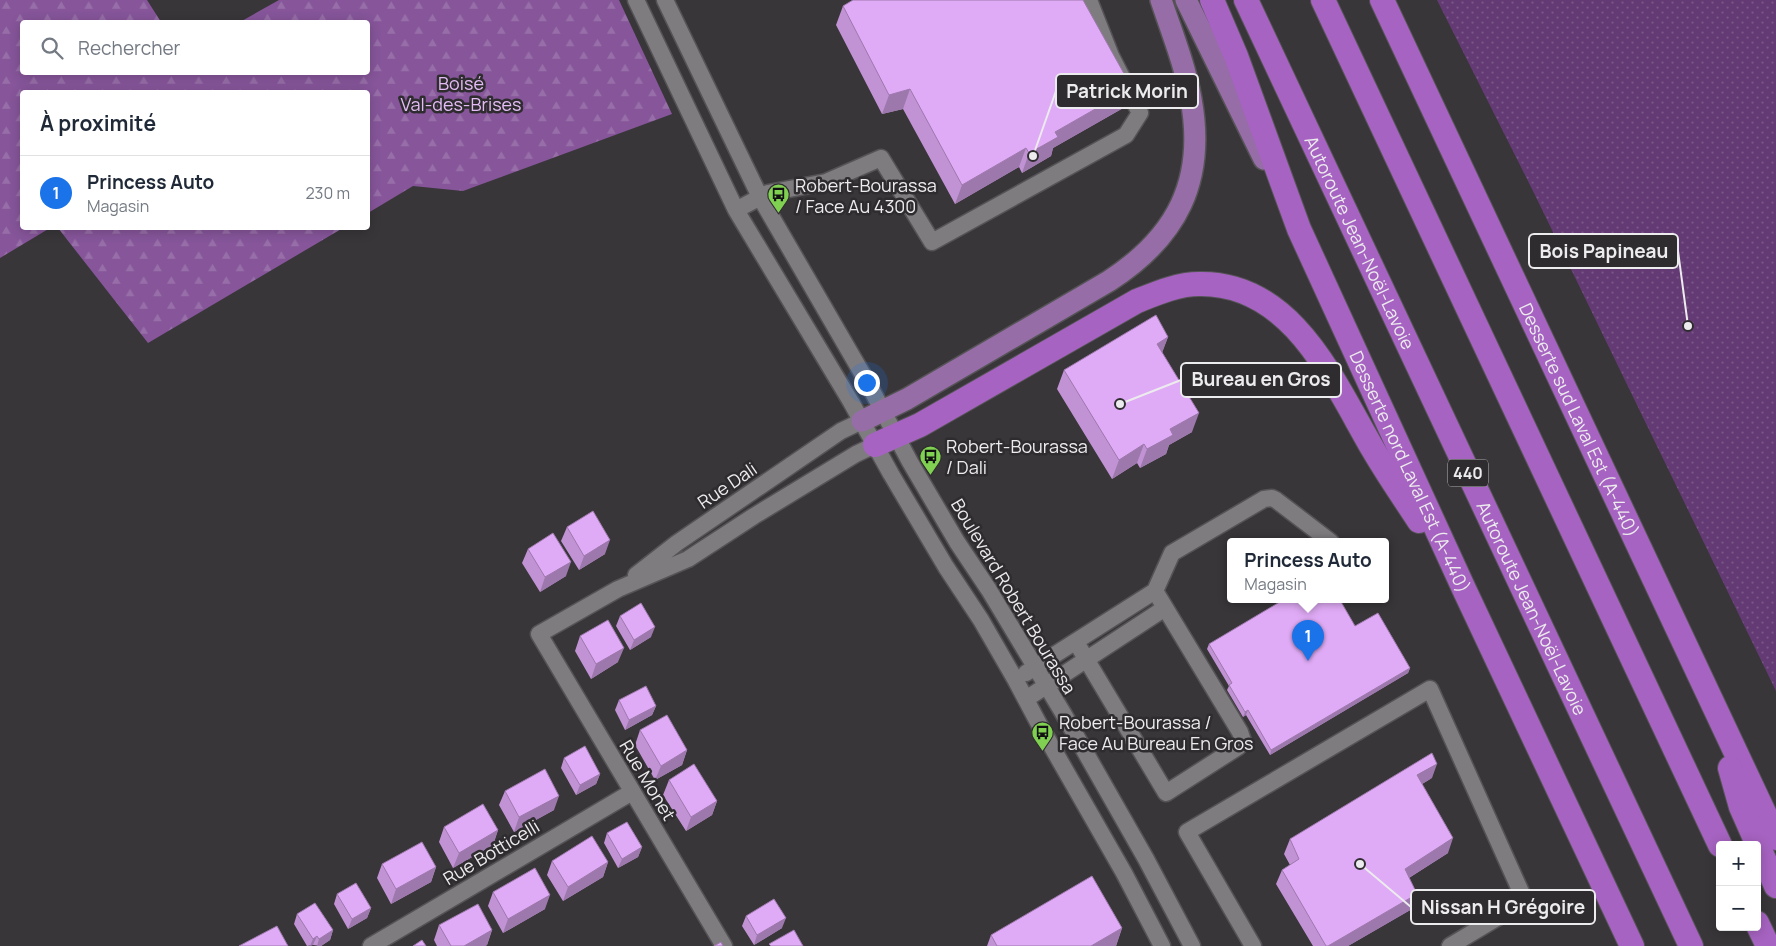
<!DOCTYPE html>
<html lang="fr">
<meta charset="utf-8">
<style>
:root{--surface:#fff;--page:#f6f6f7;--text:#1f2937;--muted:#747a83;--line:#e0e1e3;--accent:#1a73e8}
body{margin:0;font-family:Manrope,sans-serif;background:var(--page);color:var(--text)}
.controls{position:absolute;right:15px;bottom:15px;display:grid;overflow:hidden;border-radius:5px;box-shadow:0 2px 12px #0003}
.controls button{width:45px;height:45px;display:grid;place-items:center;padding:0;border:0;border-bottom:1px solid var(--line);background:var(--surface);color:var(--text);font:25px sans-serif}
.you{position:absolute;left:866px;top:382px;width:18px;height:18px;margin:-12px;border:4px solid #fff;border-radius:50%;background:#1a73e8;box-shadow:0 0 0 8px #1a73e833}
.badge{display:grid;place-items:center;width:32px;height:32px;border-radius:50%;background:var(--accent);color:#fff;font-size:16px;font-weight:700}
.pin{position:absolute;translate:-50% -41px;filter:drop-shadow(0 1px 2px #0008)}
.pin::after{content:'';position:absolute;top:26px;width:18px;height:15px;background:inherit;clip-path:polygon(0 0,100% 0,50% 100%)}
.popup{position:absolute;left:1227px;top:538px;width:162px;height:65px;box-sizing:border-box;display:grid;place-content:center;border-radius:5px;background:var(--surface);filter:drop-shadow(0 1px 4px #0005);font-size:16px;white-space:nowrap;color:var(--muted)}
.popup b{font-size:19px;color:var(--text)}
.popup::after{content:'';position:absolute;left:50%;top:100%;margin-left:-10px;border:10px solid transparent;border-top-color:var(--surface)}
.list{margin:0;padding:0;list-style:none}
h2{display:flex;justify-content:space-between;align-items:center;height:65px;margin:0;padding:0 20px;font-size:21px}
h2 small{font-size:16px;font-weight:400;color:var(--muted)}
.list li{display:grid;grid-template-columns:32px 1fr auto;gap:15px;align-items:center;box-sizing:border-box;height:75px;padding:0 20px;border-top:1px solid var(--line)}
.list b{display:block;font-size:19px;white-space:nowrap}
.list p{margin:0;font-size:16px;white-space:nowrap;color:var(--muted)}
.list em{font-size:16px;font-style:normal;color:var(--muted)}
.icon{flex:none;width:28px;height:28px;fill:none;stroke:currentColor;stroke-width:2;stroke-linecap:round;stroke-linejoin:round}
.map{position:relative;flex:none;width:1776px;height:946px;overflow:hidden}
.search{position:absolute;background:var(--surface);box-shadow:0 2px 12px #0003;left:20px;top:20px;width:350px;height:55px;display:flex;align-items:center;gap:12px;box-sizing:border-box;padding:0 18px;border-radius:5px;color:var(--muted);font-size:19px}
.panel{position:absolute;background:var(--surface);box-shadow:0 2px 12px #0003;left:20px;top:90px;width:350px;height:140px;border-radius:5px}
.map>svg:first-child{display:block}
.forest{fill:url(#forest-firs)}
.park{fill:url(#park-dots)}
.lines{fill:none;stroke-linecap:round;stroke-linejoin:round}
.minor-casing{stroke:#555356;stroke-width:19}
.major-casing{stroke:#555356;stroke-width:24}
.highway-casing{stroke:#555356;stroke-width:26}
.minor{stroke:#7f7c80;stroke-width:16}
.major{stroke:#966da7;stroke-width:21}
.highway{stroke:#a663c1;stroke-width:24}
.wall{fill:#c193d4}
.shaded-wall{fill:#9d78ac}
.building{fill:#e0abf6;stroke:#9d78ac}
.labels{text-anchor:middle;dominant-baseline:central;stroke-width:5;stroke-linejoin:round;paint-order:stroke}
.shield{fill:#2f2c30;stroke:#b3b2b4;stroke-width:1}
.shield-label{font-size:16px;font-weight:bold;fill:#ecebed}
.park-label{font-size:18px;fill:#e4bcf5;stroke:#2f2c30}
.poi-label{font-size:18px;fill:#ecebed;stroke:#2f2c30;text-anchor:start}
.street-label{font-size:18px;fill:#ecebed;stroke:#2f2c30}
.leader{fill:none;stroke:#ecebed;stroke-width:2}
.callout-dot{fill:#ecebed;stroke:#2f2c30;stroke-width:2}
.callout{fill:#2f2c30;stroke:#ecebed;stroke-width:2}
.callout-label{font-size:19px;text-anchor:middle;font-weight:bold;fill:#ecebed}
</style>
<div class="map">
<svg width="1776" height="946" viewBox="0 0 1776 946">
<defs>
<pattern id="forest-firs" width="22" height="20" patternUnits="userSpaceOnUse" patternTransform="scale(1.25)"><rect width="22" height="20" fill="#86559a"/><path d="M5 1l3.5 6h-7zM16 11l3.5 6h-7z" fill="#976ea8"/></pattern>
<pattern id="park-dots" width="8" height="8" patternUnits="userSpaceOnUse" patternTransform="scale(1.25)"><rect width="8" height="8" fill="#643a74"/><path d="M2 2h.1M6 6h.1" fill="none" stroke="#7a5788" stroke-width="1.8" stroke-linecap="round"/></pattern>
</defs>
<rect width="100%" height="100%" fill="#39363a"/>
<path class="forest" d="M0 0H147L161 22H22V72H368V22H240L279 0H619L672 114 463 191 413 186 368 213V92H22V228H50L0 258Z
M58 228H343L148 343Z"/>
<path class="park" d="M1437 0H1776V691L1534 193Z"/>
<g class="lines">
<defs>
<path id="minor" d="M636 0 736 210 851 402 891 474 946 567 981 620 1015 679 1040 726 1124 873 1162 946
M665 0 760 197 870 387 910 462 957 542 989 590 1063 713 1146 859 1192 946
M736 210 768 193 826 182 881 158 932 242 1126 135 1140 113 1111 56 1089 0
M636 575 677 543 841 431 862 421
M1076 642 1166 793 1238 747 1243 741 1240 732 1155 591
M1026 673 1155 591 1172 553 1264 499 1272 498 1276 500 1331 542
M1026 699 1165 608
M371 946 632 792
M724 946 539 634 618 589 688 559 754 516 856 454 875 445
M1253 946 1187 832 1430 689 1525 901 1450 946"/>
<path id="major" d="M1186 0 1264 159
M862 421 907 399 1109 281C1177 237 1206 181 1191 99 1185 65 1172 33 1161 0"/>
<g id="highway">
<path id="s1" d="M1212 0 1236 56 1299 229 1464 589 1632 946"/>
<path id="s2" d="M1246 0 1691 946"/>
<path d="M1323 0 1720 845"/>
<path id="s3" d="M1382 0 1776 838"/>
<path d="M875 445 920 425 1137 301C1157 293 1178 284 1199 284 1293 282 1334 383 1374 451 1388 475 1404 498 1419 521"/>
<path d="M1730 768 1741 807 1776 886"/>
<path d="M1757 923 1768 946"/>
</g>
</defs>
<use href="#minor" class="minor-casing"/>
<use href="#major" class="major-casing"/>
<use href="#highway" class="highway-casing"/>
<use href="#minor" class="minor"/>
<use href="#major" class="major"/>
<use href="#highway" class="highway"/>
</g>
<path class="wall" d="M843 6 1132 88 1125 107 1053 148 1051 156 1022 173 1019 167 955 204 903 109 882 114 836 25Z
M1168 337 1162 352 1192 432 1169 445 1166 454 1140 468 1137 463 1112 479 1057 389 1064 370Z
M567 527 605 554 579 570 561 541Z
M528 549 566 576 540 592 522 563Z
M620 616 651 637 630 650 616 626Z
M1355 626 1410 668 1408 673 1270 755 1246 715 1243 717 1227 690 1229 686 1207 649 1209 644Z
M580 636 618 662 591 679 575 651Z
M619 700 656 706 652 715 625 730 615 710Z
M640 730 687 750 682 765 655 780 635 745Z
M564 758 600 774 596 784 576 795 561 768Z
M1432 778 1422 784 1448 853 1409 878 1417 894 1412 909 1348 946H1313L1276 884 1282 870 1290 865 1284 854 1290 839Z
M669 780 717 801 712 815 686 831 663 795Z
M505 791 554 810 514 832 499 805Z
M444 827 498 830 493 845 453 868 439 842Z
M607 833 642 847 638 857 618 868 604 843Z
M552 861 608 862 603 877 563 901 547 875Z
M382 864 436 867 431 882 391 904 377 878Z
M493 892 545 909 503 933 488 906Z
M337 894 371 908 367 918 348 929 334 904Z
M297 914 333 930 330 940 321 946 313 945 307 946 294 924Z
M746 916 782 928 754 945 742 926Z
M439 925 492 930 487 945 485 946H437L434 940Z
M1122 928 1116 946H987L991 935Z"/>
<path class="shaded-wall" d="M1132 88 1125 107 1053 148 1051 156 1022 173 1029 153 1055 132Z
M910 89 903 109 882 114 889 95Z
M1026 148 1019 167 955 204 962 185Z
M1168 337 1161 356 1157 344Z
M1199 413 1192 432 1169 445 1166 454 1140 468 1147 449 1170 429Z
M1144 444 1137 463 1112 479 1119 460Z
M610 540 605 554 579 570 584 556Z
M571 562 566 576 540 592 545 577Z
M655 627 651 637 630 650 634 640Z
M624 648 618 662 591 679 596 664Z
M1410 668 1408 673 1270 755 1271 750Z
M656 706 652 715 625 730 629 720Z
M1248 710 1246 715 1243 717 1245 712Z
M687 750 682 765 655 780 661 766Z
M1437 764 1432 778 1412 790 1417 775Z
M600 774 596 784 576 795 580 785Z
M559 796 554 810 514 832 519 817Z
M717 801 712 815 686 831 691 817Z
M498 830 493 845 453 868 459 853Z
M1453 838 1448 853 1399 884 1405 869Z
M642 847 638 857 618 868 622 859Z
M608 862 603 877 563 901 568 887Z
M436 867 431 882 391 904 396 889Z
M1417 894 1412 909 1348 946H1328Z
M550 895 545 909 503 933 508 919Z
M371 908 367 918 348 929 352 919Z
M786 918 782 928 754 945 757 935Z
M1122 928 1116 946H1091Z
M333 930 330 940 321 946H317L319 939Z
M492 930 487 945 485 946H464Z
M317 936 313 945 310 946 313 939Z"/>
<path class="building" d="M853 0H1083L1132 88 1055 132 1058 137 1042 146 1029 153 1026 148 962 185 910 89 889 95 843 6Z
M1156 315 1168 337 1157 344 1199 413 1170 429 1173 435 1147 449 1144 444 1119 460 1064 370Z
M593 511 610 540 584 556 567 527Z
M553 533 571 562 545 577 528 549Z
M1283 600H1340L1355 626 1378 613 1410 668 1271 750 1248 710 1245 712 1229 685 1232 683 1209 644Z
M641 603 655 627 634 640 620 616Z
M608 620 624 648 596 664 580 636Z
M646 686 656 706 629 720 619 700Z
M667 715 687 750 661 766 640 730Z
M585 746 600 774 580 785 564 758Z
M1432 753 1437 764 1417 775 1453 838 1405 869 1417 894 1328 946H1326L1282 870 1299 859 1290 839Z
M694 764 717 801 691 817 669 780Z
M545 769 559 796 519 817 505 791Z
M483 804 498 830 459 853 444 827Z
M627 822 642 847 622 859 607 833Z
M592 836 608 862 568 887 552 861Z
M422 842 436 867 396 889 382 864Z
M535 868 550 895 508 919 493 892Z
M1092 876 1122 928 1091 946H997L991 935Z
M356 883 371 908 352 919 337 894Z
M774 899 786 918 757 935 746 916Z
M315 903 333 930 319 939 317 936 313 939 297 914Z
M478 904 492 930 464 946H451L439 925Z
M277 926 288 946H239Z
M794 930 803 946H771L769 944Z
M422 940 426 946H413Z
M721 942 723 946H714Z"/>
<defs>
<symbol id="bus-pin" viewBox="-11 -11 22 30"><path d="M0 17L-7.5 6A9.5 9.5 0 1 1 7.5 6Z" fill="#80d051" stroke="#2f2c30"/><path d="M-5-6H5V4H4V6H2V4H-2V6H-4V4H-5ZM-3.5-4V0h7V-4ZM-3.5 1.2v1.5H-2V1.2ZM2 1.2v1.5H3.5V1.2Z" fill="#111"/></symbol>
</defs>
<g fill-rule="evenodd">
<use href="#bus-pin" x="766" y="182" width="25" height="34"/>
<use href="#bus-pin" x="918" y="444" width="25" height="34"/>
<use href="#bus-pin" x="1030" y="720" width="25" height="34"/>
</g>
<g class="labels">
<rect class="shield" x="1448" y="459.5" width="40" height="27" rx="4"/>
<g class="shield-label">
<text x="1468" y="473">440</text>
</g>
<g class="park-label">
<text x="461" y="83">Boisé<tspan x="461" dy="21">Val-des-Brises</tspan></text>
</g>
<g class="poi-label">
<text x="795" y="185">Robert-Bourassa<tspan x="795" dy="21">/ Face Au 4300</tspan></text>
<text x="946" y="446">Robert-Bourassa<tspan x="946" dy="21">/ Dali</tspan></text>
<text x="1059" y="722">Robert-Bourassa /<tspan x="1059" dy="21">Face Au Bureau En Gros</tspan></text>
</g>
<g class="street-label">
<text stroke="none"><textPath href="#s2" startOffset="268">Autoroute Jean-Noël-Lavoie</textPath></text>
<text stroke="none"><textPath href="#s3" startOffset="464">Desserte sud Laval Est (A-440)</textPath></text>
<text stroke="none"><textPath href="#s1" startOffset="512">Desserte nord Laval Est (A-440)</textPath></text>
<text transform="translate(727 485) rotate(-34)">Rue Dali</text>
<text transform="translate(1014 596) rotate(59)">Boulevard Robert Bourassa</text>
<text stroke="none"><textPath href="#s2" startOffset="672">Autoroute Jean-Noël-Lavoie</textPath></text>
<text transform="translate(648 780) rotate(59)">Rue Monet</text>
<text transform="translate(491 852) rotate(-31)">Rue Botticelli</text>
</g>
</g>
<path class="leader" d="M1033 156L1056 91M1688 326L1678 251M1120 404L1181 380M1360 864L1411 907"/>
<g class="callout-dot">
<circle cx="1033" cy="156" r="5"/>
<circle cx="1688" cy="326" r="5"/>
<circle cx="1120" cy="404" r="5"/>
<circle cx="1360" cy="864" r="5"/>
</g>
<g class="callout">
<rect x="1056" y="74" width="142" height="34" rx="5"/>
<rect x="1529" y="234" width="149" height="34" rx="5"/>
<rect x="1181" y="363" width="160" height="34" rx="5"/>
<rect x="1411" y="890" width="184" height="34" rx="5"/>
</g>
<g class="callout-label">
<text x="1127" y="98">Patrick Morin</text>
<text x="1604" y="258">Bois Papineau</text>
<text x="1261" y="386">Bureau en Gros</text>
<text x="1503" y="914">Nissan H Grégoire</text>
</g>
</svg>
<div class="controls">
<button>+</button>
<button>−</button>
</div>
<div class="you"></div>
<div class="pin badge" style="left:1308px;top:661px">1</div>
<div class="popup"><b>Princess Auto</b>Magasin</div>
<div class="search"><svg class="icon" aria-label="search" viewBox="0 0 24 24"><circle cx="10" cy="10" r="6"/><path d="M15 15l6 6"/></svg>Rechercher</div>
<section class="panel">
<h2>À proximité<small></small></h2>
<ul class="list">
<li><span class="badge">1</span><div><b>Princess Auto</b><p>Magasin</p></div><em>230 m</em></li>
</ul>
</section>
</div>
